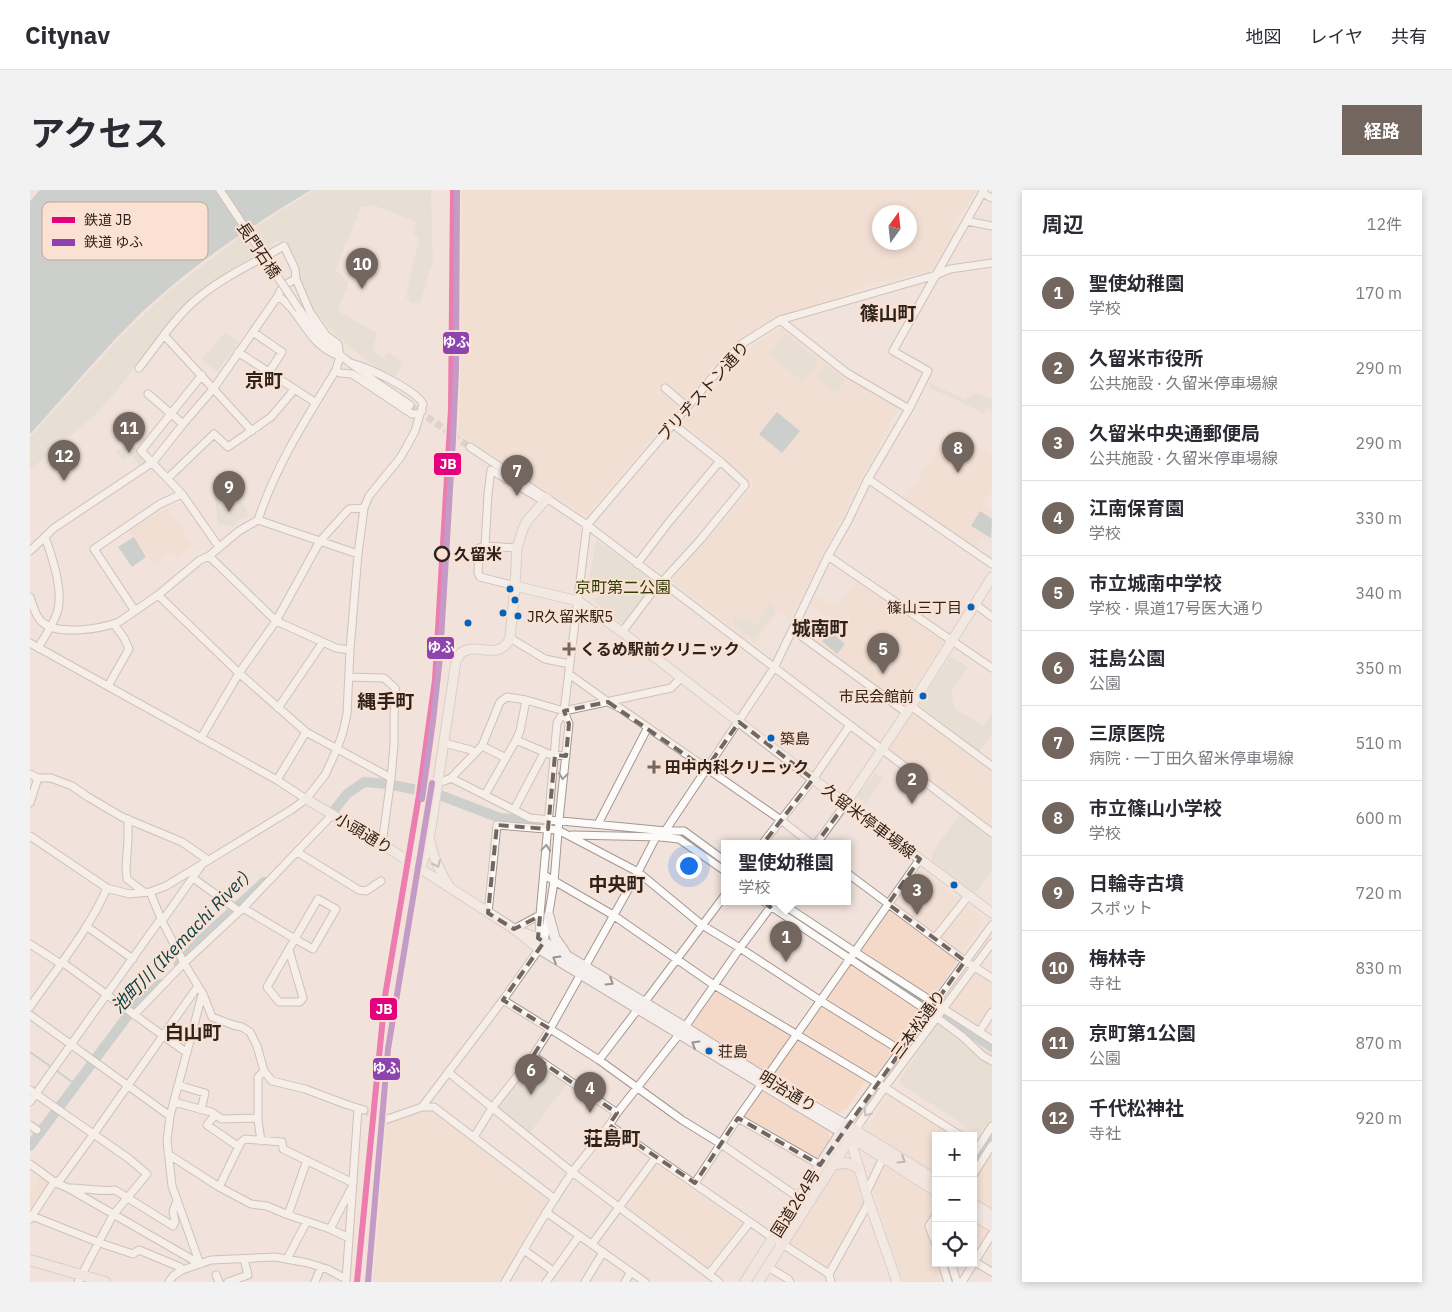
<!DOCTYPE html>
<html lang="ja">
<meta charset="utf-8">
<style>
:root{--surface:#fff;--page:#f2f2f3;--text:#2b2b33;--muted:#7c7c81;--line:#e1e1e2;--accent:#72665f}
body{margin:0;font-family:"IBM Plex Sans","Noto Sans JP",sans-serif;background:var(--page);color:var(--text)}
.controls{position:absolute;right:15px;bottom:15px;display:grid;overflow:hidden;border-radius:0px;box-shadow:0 2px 8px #0003}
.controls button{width:45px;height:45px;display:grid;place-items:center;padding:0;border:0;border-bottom:1px solid var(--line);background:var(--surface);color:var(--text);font:25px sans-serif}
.compass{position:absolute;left:842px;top:15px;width:45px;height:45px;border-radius:50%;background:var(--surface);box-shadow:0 2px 8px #0003;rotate:15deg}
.you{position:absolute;left:658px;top:675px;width:18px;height:18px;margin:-12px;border:4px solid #fff;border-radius:50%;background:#1a73e8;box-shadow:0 0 0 8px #1a73e833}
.badge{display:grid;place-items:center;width:32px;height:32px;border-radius:50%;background:var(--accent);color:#fff;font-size:16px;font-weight:700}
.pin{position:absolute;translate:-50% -41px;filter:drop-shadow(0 1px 2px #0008)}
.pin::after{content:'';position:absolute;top:26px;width:18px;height:15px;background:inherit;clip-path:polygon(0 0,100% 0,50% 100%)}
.popup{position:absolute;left:691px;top:650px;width:130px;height:65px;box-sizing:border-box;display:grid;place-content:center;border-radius:0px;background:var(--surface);filter:drop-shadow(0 1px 4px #0005);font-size:16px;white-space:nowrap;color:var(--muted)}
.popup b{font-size:19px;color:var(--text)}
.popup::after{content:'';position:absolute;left:50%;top:100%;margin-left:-10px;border:10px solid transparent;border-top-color:var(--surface)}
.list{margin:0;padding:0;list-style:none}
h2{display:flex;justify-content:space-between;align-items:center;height:65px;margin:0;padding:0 20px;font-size:21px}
h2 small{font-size:16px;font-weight:400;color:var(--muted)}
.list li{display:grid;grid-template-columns:32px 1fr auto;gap:15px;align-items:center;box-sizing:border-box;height:75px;padding:0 20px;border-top:1px solid var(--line)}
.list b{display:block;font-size:19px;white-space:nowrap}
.list p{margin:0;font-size:16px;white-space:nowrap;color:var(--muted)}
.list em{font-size:16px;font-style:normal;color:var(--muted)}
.icon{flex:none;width:28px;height:28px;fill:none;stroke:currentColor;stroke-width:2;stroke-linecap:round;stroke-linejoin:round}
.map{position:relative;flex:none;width:962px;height:1092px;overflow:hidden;border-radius:0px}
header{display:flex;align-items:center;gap:30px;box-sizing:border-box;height:70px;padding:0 25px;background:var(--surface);border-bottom:1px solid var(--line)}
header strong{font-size:24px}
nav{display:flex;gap:28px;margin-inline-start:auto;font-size:18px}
.intro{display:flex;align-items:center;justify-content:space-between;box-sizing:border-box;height:120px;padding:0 30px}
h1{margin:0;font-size:35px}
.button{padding:12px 22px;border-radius:0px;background:var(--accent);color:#fff;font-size:18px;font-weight:700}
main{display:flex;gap:30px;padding:0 30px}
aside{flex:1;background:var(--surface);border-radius:0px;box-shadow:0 2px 8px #0003}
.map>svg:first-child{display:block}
.built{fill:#f4d9c9;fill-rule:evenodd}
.green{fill:#dddacc}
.water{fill:#a0b6bb}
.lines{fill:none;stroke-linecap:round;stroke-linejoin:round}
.stream{stroke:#a0b6bb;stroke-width:2}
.river{stroke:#a0b6bb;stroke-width:10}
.minor-tunnel{stroke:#cabdb5;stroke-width:7;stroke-dasharray:7 3.5;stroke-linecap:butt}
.minor-casing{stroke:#a39891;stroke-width:9}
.major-casing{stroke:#c1b3ad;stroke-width:11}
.highway-casing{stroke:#c1b3ad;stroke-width:12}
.minor{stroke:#fdfbfa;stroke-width:7}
.major{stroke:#f4efec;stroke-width:9}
.highway{stroke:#efe7e4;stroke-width:10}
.minor-bridge-casing{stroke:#a39891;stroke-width:9;stroke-linecap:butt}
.minor-bridge{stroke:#fdfbfa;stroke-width:7}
.rail-1-casing{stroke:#fae1d2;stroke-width:10}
.rail-2-casing{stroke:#fae1d2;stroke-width:10}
.rail-1{stroke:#e5007d;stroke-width:6}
.rail-2{stroke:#8e44ad;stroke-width:6}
.oneway{stroke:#a09a96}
.oneway2{stroke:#9b938e}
.oneway3{stroke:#8e8580}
.marked{fill:none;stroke:#72665f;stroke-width:4;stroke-dasharray:10 6;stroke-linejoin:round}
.stop-dot{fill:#fae1d2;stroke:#2e231c;stroke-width:2.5}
.bus-dot{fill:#0065bd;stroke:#fae1d2;stroke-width:2}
.poi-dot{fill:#72665f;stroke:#fae1d2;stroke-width:2}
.labels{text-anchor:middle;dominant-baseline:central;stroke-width:4;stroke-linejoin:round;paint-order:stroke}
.bus-label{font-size:15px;fill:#2e231c;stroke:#fae1d2;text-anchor:start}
.street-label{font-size:16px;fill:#2e231c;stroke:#fae1d2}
.stop-label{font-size:16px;font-weight:bold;fill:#2e231c;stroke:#fae1d2;text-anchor:start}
.park-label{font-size:16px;fill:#323c06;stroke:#fae1d2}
.poi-label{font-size:16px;font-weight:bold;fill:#2e231c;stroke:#fae1d2;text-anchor:start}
.water-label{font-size:18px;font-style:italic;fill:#06434e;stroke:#fae1d2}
.quarter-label{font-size:19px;font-weight:bold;fill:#2e231c;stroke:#fae1d2}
.key{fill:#fae1d2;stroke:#bda89b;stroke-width:1}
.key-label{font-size:14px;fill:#2e231c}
.line-badge{stroke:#fae1d2;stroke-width:2}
.badge-label{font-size:14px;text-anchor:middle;font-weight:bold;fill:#fff}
</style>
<header>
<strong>Citynav</strong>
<nav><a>地図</a><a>レイヤ</a><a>共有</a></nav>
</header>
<div class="intro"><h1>アクセス</h1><a class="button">経路</a></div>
<main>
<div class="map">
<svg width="962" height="1092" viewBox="0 0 962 1092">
<rect width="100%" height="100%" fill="#f1e3db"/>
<path class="built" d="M425 0H947L921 40 926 44 907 80 840 94 745 135 682 178 556 326 428 243 429 136ZM849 22H879V52H849Z
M751 138 868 219 760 429 748 422 724 454 641 391 724 296 653 232 727 152Z
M920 239 962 266V300L953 314 962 320V350L961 352 953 348 945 359 874 311Z
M137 318 163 355 147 367 143 362 123 374 99 341Z
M827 390 914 448V451L873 516 786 451 801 427 781 414 785 406 807 417Z
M882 520 962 579V638L856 558Z
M887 676 930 710 905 747 861 715Z
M934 715 950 725 952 734 931 767 907 749Z
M858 717 929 769 902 808 828 761Z
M821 774 890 818 865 854 795 812Z
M946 780 962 790V818L948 840 918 819Z
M686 799 764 846 738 885 663 835Z
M792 815 865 860 843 888 771 845Z
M768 847 837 889 817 918 808 923 745 882Z
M732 900 799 942V951L785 971 712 927Z
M861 903 928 946H906V984L840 942 841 932Z
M391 920 404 923 518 1008 470 1092H333L344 935Z
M958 965 962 967V1020L943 1008V989Z
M624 973 715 1035 679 1081 594 1016Z
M805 976 821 977 834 1015 797 1081 756 1054Z
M853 976 906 1008V1021L897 1036 906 1063V1073H909L915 1092H874L842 998Z
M11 986 21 994 2 1022 0 1021V1002Z
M943 1030 962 1041 943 1070Z"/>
<path class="green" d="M284 0H401L403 71 390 113H381L376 107 389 48 384 45 386 32 343 15 331 17 305 80 319 92 308 121 347 143 342 160 354 168 358 162 373 172 366 186 350 180 332 167 304 144 281 117 268 81 255 51 242 53 243 58 175 98 151 119 88 199 65 225 0 280V247L83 155 135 104 211 46Z
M195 142 208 152 187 182 172 169Z
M755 144 789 171 773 191 739 165Z
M795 174 816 190 807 203 786 187Z
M901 193 935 210 944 203 962 209V219L956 218 954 223 898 197Z
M99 252 120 271 109 276 102 265 93 270 86 262Z
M190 299H198L216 318 218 327 210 329 202 337 188 334 185 307Z
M566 350 626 392 595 436 564 411 570 404 567 397 560 403 557 401Z
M740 413 746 421 724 448 704 436V426L726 435Z
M920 466 938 477 921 502 924 518 953 536 962 523V544L949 562 889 515Z
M845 583 853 588 836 613 827 607Z
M930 623 962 648V679L945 704 937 700 901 672 902 663Z
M908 832H911L962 858V951L961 953 868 892Z
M503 870 538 893 498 945 464 918Z"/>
<path class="water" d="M10 0H281C221 36 162 75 111 123 72 161 37 204 0 244V11Z
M747 222 770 241 752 263 729 244Z
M950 321 962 329 961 348 941 336Z
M104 347 116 367 102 377 88 357Z
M800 441 815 454 807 464 792 451Z"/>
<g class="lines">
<path class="stream" d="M0 862 20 876
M26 880 46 895"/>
<path class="river" d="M305 619 317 604 334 592 358 594 407 604 470 628 512 632
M606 641 655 647 695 677
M741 711 827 770 895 811 962 857
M149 774 171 750 234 692
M0 956 105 816 130 794
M943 976 962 945
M918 1073 923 1092"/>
<path class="minor-tunnel" d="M380 215 440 257
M334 920 352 931"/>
<defs>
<path id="minor" d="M952 3 962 8
M937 31 962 36
M248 106C272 122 277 154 307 165
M269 119C296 161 339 187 380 215
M750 130 817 183 879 219
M223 142 252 162 239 182
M134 145 222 241
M208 162 286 213
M306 180 310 183 322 184 382 224H388L392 221
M172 185 111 261 152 304 189 357
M635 198 657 217
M118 204 153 234
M440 257 557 335 962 643
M138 288 184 244 198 257 241 227 264 200
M838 289 962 374
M228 330 328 364
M557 335 710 155 750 130 906 85 920 79 962 73
M455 356 458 304 461 280 514 311
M0 361 24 338 123 272 153 234 184 198 248 106C252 95 256 94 266 89L265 79 254 56C225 73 194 86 168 108 145 127 128 154 109 178
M179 366 246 431 306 458 320 460
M798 366 962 478
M607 374 639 332 690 271
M631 393 671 349 715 295 714 293 690 271 643 234
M485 396 450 387 448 383 449 360V358L455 356 487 358
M128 405 209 483 276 542 361 588
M0 407C3 415 5 426 12 432 28 446 70 439 89 432L128 405 170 370 179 366 209 341 228 330C246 275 276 229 306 180L310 166 308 154 296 145 280 122 266 89
M945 414 962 427
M105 421 64 359 130 314 152 304
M763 440 877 523
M592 442 630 392
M480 448 515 469 540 474
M0 453 247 590 276 609
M8 458C14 447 23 435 27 423 34 403 22 366 15 347
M539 484 578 512 590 518 751 630 780 653
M319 487 354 488 365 498 366 504 364 526V555L361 588 352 654
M78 496 99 459 94 448 84 434
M881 516 962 576
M248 518 293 452
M171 548 209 483 246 431 290 351 319 319 334 318
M486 550 519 564 536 566
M414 553 441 560 445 563
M452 556 476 568
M0 584 8 588H21L42 596 58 607 92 627 152 652 178 670
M421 588 500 628 636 641H654L695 671
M247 590 276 542
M409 592 414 591 421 588 452 556 470 512 477 507 496 510 534 521 641 498 651 488
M455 605 486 550 490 541 496 510
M0 613 8 588
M484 620 514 563
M98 629V650L96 678 97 689 114 702
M568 634 618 537
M542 645 631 647 649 649 695 681
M0 646 77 698 99 704 120 702 136 696 261 620 276 609 295 585 307 559 313 542 317 524 320 460 328 364 334 318 339 306 370 268 377 256 385 241 393 214C385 199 337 177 320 173
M631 647 744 478 798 366 818 331 838 289 879 219 898 181 863 161 954 0
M733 653 783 589 820 535
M787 653 816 613
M267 662 329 700 336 701 351 691
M817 683 935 771 962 788
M514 685 583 725 684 795 846 892 931 946
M163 688 209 721
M120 702 132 731 154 773 173 804 182 827 203 835 212 837 220 842 227 856 234 881 242 891 275 899 315 914 334 920
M733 711 898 821 933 847 953 866 962 871
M748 711 825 762 962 850
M213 718 265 749 283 759 306 719 288 709 237 797 249 812H270L273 808 259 760
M458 723 467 635 528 640 608 682 672 735 710 758 791 811 878 865
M132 731 171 676
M56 736 103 769
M484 739 510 725
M905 748 939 705
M509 751 510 725 527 533 534 521 557 335
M0 754 31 774
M32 772 157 863
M473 810 533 847 569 870 652 930 691 954 772 1010
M614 813 695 705
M0 817C26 779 59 740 77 698
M0 825 140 926
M104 825 154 773 213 718 303 624
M949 842 962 822
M503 866 587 923
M569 870 608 819
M418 882 542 982 689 1092
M148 895 175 903 171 920
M0 900 98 968 117 984 83 1025 48 1092
M0 912 132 727
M144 912 181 922 192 929 228 928
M392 917 473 810 514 752 524 692 529 630 539 534 534 521
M185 925 177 935 209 957
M708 928 790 975
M352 931 392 917H404L525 1009
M0 935 7 940
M579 935 743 1048 799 1084 801 1092
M816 935 962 735
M825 940 855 897 962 753
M444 947 462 918 503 866 520 839 608 682 626 647
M231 951 228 930V887L234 881
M138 964 189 997 221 1014 237 1016 258 1025 300 1039 319 1048
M943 965 962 936
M0 974 26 993 38 998 170 1074
M943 985 962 955
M665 993 708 928 890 669
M189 997 211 952 215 949 252 952 253 959 323 993
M40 998C55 998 70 1002 85 1000L143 1036 145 1032 143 1021 147 1011
M836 1003 853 968
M516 1022 615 1092
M258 1025 277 970
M906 1025 899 1036 906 1055
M2 1026 70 1053 103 1064 109 1060 150 1077 152 1080
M0 1029 22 995 30 990 63 945 168 796
M300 1039 321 999
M562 1054 626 967
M494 1060 523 1081
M257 1069 277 1031
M945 1072 962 1082
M912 1073 918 1092
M921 1073 927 1092
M170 1074 142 996 137 951 140 926 172 805
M738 1077 758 1089 760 1092
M679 1084 720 1032
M799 1084 839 1012
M186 1085 189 1092
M316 1091 328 919
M139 1092 143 1086 152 1080 181 1070 245 1067 278 1073 297 1079 316 1089
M198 1092 218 1085 214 1069
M285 1092 291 1077
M475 1092C496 1056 517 1019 541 984 556 963 574 945 587 923L655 837 710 758 745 711
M516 1092 549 1046
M555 1092 573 1062
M595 1092 601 1082
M932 1092 962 1044"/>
<path id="major" d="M485 396 548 411 592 442 783 589 962 723
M276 609 352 654 484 739 509 759 811 942
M816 613 881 516 962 387
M400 651C403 668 410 682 419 696
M390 679 397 660 401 638 426 471C427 470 430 464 430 464 444 450 469 473 480 448L485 396 487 358 493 339 497 331 517 308
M519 726 525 748 535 762
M494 743 508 748 655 837 737 889 816 935 839 1012 867 1092"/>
<path id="highway" d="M816 944 906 1001
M803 975C814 972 820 972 829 979
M943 1014 962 1025
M943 1025 962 1036
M0 1070 75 1092
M715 1092 816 935 906 990
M728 1092 825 940"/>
</defs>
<use href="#minor" class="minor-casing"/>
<use href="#major" class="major-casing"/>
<use href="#highway" class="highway-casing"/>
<use href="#minor" class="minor"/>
<use href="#major" class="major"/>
<use href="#highway" class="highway"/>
<defs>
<path id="minor-bridge" d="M190 0 269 119"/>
</defs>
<use href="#minor-bridge" class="minor-bridge-casing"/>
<use href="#minor-bridge" class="minor-bridge"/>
<defs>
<path id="rail-1" d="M327 1092 355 806 389 605 405 490 421 219 423 0"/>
<path id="rail-2" d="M392 609 403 531 410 467 423 249 426 179 427 0
M338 1092 358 859 402 593"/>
</defs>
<use href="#rail-1" class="rail-1-casing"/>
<use href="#rail-2" class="rail-2-casing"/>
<use href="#rail-1" class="rail-1"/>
<use href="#rail-2" class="rail-2"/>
</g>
<defs><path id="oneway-chevron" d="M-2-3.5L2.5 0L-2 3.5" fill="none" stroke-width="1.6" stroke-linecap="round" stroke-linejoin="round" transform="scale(1.25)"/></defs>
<g class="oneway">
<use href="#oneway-chevron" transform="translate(533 586) rotate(96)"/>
<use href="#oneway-chevron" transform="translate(516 658) rotate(-85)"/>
<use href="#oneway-chevron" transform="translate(837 923) rotate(125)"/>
</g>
<g class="oneway2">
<use href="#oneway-chevron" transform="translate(407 674) rotate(66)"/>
<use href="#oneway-chevron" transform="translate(526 769) rotate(-149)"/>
<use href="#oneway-chevron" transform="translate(580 792) rotate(32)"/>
<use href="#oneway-chevron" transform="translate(665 854) rotate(-149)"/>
</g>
<use class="oneway3" href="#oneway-chevron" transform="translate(872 970) rotate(32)"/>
<path d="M0 0H962V1092H0ZM578 512 676 579 709 532 783 589 706 689 740 717 816 613 890 669 858 714 935 771 790 975 708 928 665 993 579 935 587 923 503 866 520 839 473 810 514 752 508 748 510 726 484 739 458 723 467 635 518 639 525 565 536 566 539 534 534 521Z" fill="#f1e3db" fill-opacity=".55" fill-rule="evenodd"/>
<path class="marked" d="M578 512 676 579 709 532 783 589 706 689 740 717 816 613 890 669 858 714 935 771 790 975 708 928 665 993 579 935 587 923 503 866 520 839 473 810 514 752 508 748 510 726 484 739 458 723 467 635 518 639 525 565 536 566 539 534 534 521Z"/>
<circle class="stop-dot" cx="412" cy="364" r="7"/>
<g class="bus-dot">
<circle cx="480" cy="399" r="4.5"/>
<circle cx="485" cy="410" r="4.5"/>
<circle cx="941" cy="417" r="4.5"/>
<circle cx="473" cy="423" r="4.5"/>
<circle cx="488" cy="426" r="4.5"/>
<circle cx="438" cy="433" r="4.5"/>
<circle cx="893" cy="506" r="4.5"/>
<circle cx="741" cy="548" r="4.5"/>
<circle cx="924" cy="695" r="4.5"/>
<circle cx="679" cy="861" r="4.5"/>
</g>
<g class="poi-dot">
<path d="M536.5 451.5h5v5h5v5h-5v5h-5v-5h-5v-5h5z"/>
<path d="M621.5 569.5h5v5h5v5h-5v5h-5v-5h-5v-5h5z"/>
</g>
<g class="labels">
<g class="bus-label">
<text x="932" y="417" text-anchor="end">篠山三丁目</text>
<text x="497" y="426">JR久留米駅5</text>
<text x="884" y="506" text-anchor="end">市民会館前</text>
<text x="750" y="548">築島</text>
<text x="688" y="861">荘島</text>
</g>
<g class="street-label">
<text transform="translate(229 60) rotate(56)">長門石橋</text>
<text transform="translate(673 201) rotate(-48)">ブリヂストン通り</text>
<text transform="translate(839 631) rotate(37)">久留米停車場線</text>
<text transform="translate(334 643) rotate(31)">小頭通り</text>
<text transform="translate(888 834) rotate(-54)">三本松通り</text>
<text transform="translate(758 901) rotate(31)">明治通り</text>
<text transform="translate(765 1013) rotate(-58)">国道264号</text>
</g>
<g class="stop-label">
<text x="424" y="364">久留米</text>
</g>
<g class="park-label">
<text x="593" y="397">京町第二公園</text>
</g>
<g class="poi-label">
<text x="550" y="459">くるめ駅前クリニック</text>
<text x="635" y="577">田中内科クリニック</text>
</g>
<g class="water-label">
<text transform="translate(150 752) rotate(-46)">池町川 (Ikemachi River)</text>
</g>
<g class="quarter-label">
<text x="858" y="123">篠山町</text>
<text x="234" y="190">京町</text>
<text x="790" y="438">城南町</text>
<text x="356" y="511">縄手町</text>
<text x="587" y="694">中央町</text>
<text x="163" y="842">白山町</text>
<text x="582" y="948">荘島町</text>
</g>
</g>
<rect x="12" y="12" width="166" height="58" rx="8" class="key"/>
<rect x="22" y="27" width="23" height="6" fill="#e5007d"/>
<rect x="22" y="49" width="23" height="7" fill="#8e44ad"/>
<g class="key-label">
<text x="54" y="35">鉄道 JB</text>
<text x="54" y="57">鉄道 ゆふ</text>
</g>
<g class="line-badge">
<rect x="412" y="141" width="28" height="24" rx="5" fill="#8e44ad"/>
<rect x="403" y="262" width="29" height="24" rx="5" fill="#e5007d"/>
<rect x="396" y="446" width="29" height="24" rx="5" fill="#8e44ad"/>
<rect x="339" y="807" width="29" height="24" rx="5" fill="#e5007d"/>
<rect x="342" y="867" width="29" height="24" rx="5" fill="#8e44ad"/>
</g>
<g class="badge-label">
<text x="426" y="157">ゆふ</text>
<text x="418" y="279">JB</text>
<text x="411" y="462">ゆふ</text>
<text x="354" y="824">JB</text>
<text x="356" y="883">ゆふ</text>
</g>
</svg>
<div class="controls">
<button>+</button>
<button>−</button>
<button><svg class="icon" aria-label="locate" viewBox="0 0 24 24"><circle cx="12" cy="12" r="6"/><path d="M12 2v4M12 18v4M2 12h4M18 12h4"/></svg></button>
</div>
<svg class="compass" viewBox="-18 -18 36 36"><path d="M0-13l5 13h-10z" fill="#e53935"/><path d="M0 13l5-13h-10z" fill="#7c7c81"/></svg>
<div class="you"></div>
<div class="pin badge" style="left:756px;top:772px">1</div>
<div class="popup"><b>聖使幼稚園</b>学校</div>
<div class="pin badge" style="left:882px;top:614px">2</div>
<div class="pin badge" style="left:887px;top:725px">3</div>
<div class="pin badge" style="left:560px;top:923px">4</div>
<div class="pin badge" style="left:853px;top:484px">5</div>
<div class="pin badge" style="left:501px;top:905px">6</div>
<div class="pin badge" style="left:487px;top:306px">7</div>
<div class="pin badge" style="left:928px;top:283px">8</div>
<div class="pin badge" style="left:199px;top:322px">9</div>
<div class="pin badge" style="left:332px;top:99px">10</div>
<div class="pin badge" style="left:99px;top:263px">11</div>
<div class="pin badge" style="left:34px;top:291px">12</div>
</div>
<aside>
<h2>周辺<small>12件</small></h2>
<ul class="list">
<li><span class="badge">1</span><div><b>聖使幼稚園</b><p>学校</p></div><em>170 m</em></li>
<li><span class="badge">2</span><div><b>久留米市役所</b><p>公共施設 · 久留米停車場線</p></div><em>290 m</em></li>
<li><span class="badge">3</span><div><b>久留米中央通郵便局</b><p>公共施設 · 久留米停車場線</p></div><em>290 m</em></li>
<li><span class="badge">4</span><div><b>江南保育園</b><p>学校</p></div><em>330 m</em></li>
<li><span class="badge">5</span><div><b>市立城南中学校</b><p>学校 · 県道17号医大通り</p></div><em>340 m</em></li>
<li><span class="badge">6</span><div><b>荘島公園</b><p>公園</p></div><em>350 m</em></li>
<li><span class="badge">7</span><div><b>三原医院</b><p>病院 · 一丁田久留米停車場線</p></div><em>510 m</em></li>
<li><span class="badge">8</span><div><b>市立篠山小学校</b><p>学校</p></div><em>600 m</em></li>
<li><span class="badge">9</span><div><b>日輪寺古墳</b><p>スポット</p></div><em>720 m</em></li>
<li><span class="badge">10</span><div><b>梅林寺</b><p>寺社</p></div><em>830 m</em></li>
<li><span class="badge">11</span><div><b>京町第1公園</b><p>公園</p></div><em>870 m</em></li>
<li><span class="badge">12</span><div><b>千代松神社</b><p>寺社</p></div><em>920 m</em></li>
</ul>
</aside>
</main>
